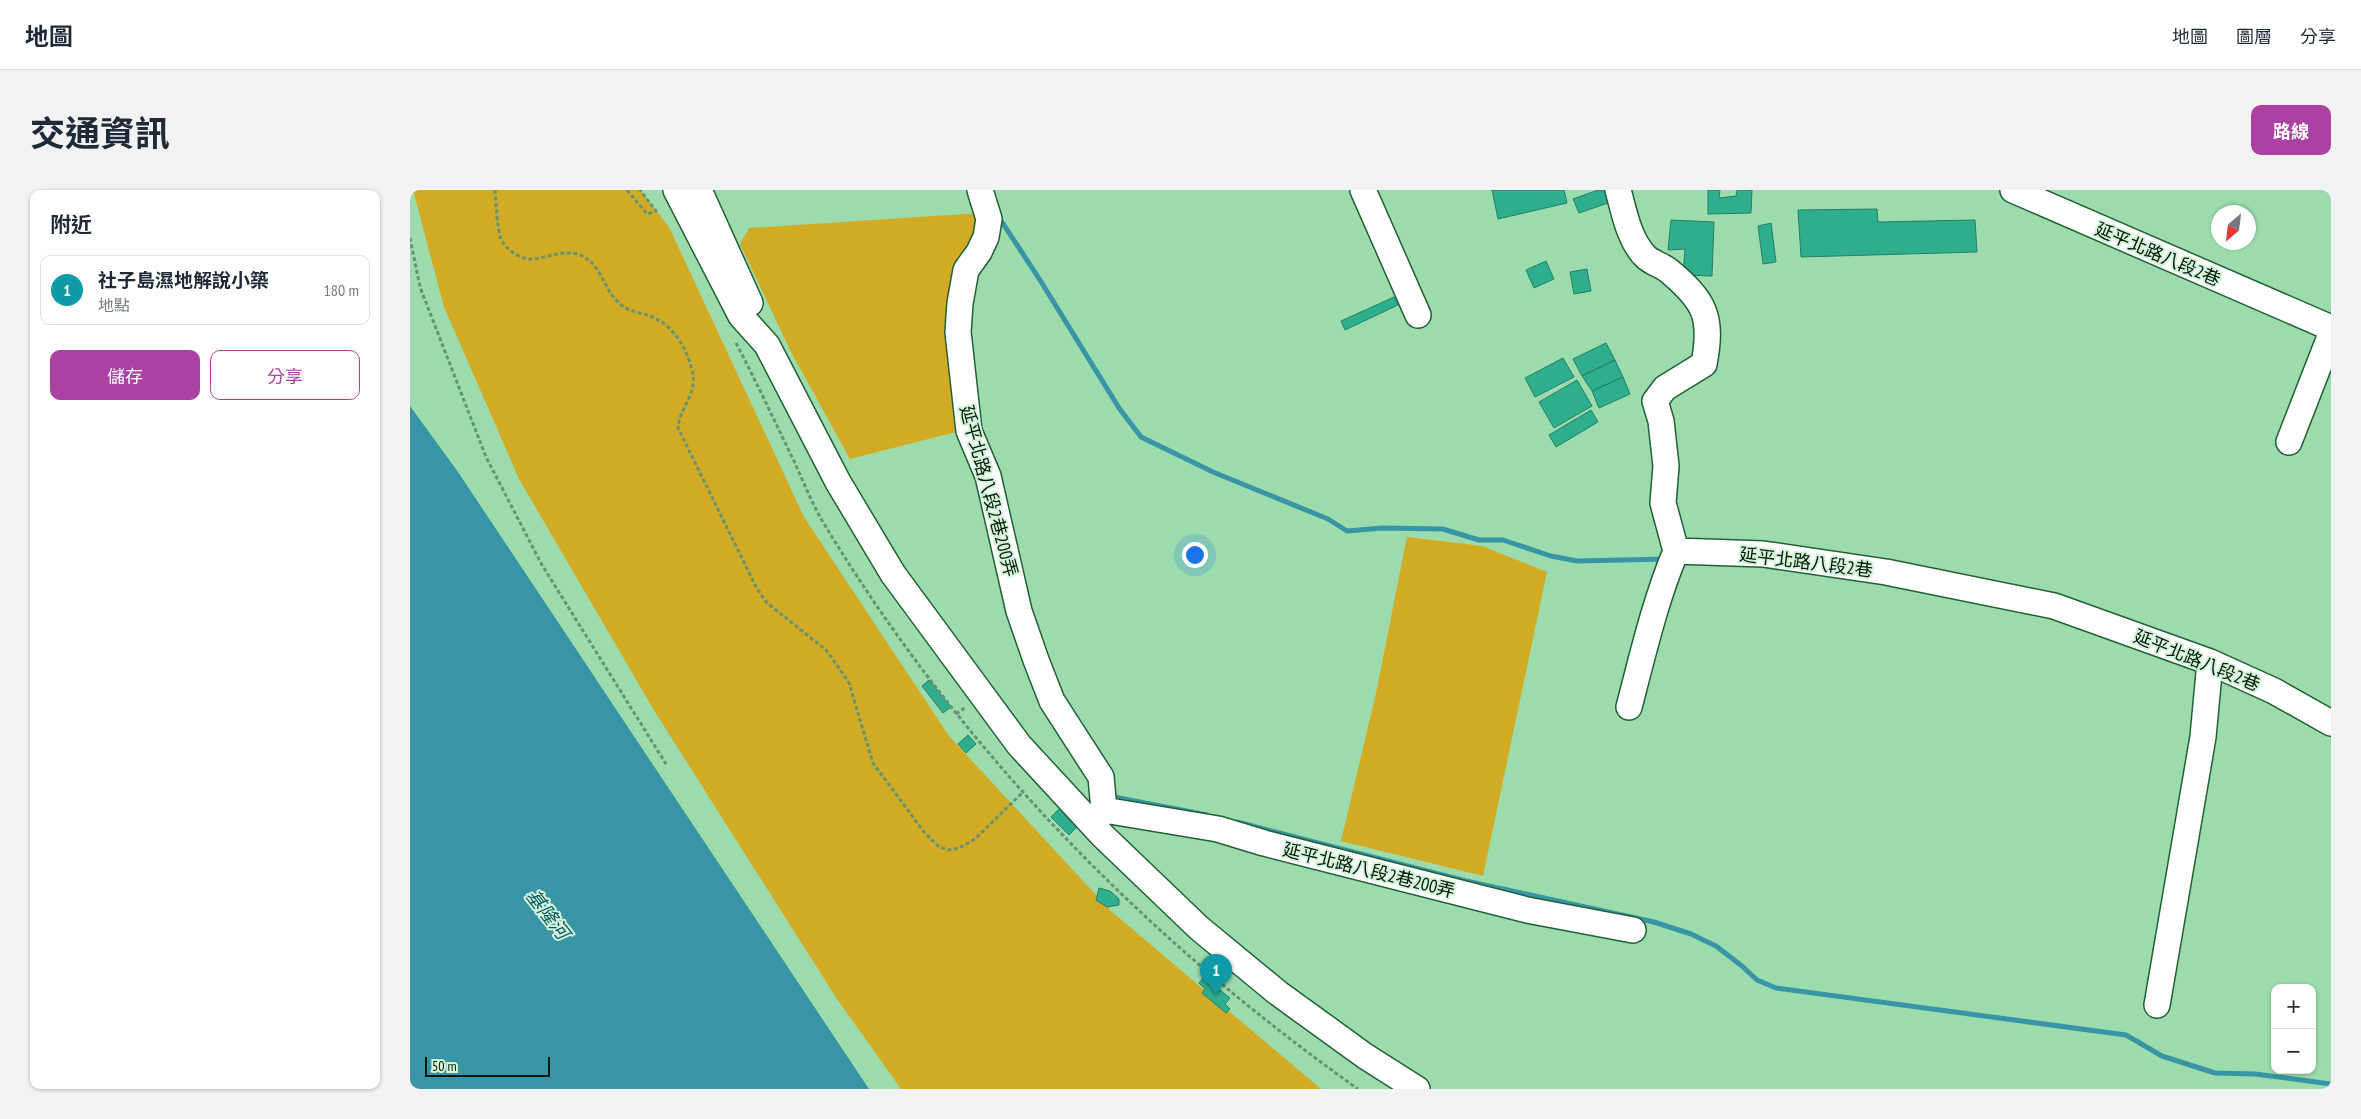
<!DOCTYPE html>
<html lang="zh-TW">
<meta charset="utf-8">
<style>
:root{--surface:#fff;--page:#f2f2f3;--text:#1f2937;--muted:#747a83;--line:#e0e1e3;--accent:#ab41a2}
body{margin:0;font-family:"PT Sans Narrow","Noto Sans TC",sans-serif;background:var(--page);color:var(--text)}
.controls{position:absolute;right:15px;bottom:15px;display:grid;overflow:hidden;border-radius:10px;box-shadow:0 1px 4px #0004}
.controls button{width:45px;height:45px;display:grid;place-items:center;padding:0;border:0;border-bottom:1px solid var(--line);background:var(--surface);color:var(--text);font:25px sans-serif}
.compass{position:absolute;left:1801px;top:15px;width:45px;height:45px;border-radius:50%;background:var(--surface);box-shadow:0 1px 4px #0004;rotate:208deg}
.scale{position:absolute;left:15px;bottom:12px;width:125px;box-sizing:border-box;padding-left:5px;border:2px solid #011908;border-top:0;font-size:14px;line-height:18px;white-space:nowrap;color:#011908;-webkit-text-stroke:4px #d4f4db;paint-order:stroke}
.you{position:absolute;left:784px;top:364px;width:18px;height:18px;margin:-12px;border:4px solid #fff;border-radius:50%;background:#1a73e8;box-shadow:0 0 0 8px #1a73e833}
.badge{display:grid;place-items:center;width:32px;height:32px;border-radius:50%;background:var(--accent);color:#fff;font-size:16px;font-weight:700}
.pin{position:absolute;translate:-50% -41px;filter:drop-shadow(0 1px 2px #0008)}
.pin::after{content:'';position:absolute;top:26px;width:18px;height:15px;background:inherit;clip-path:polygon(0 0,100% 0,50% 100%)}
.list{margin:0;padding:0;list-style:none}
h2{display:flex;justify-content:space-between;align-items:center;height:65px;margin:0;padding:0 20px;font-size:21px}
h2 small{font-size:16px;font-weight:400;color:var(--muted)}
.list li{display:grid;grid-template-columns:32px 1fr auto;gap:15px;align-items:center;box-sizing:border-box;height:70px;margin:0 10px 10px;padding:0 10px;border:1px solid var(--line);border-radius:10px}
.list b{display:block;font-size:19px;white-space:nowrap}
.list p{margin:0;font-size:16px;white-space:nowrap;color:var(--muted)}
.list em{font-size:16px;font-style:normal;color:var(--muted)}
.actions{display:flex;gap:10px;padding:15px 20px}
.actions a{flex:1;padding:11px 0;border:1px solid var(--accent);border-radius:10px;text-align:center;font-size:18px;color:var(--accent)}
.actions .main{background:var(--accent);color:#fff}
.map{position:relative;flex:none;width:1921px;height:899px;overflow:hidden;border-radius:10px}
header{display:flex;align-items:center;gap:30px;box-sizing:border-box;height:70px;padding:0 25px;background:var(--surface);border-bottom:1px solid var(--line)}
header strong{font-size:24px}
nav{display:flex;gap:28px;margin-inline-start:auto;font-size:18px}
.intro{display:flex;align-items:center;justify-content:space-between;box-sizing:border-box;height:120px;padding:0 30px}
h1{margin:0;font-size:35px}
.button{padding:12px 22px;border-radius:10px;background:var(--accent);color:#fff;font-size:18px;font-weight:700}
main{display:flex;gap:30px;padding:0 30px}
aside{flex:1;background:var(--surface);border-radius:10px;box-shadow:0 1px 4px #0004}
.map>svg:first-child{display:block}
.green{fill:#d2ab24}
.water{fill:#3895a6}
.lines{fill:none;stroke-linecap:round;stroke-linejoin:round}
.stream{stroke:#3895a6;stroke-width:5}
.building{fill:#2fae8d;stroke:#228067}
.minor-casing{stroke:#226137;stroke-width:28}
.path{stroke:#649570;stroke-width:3;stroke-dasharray:4 2.5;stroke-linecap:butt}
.minor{stroke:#fff;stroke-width:25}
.labels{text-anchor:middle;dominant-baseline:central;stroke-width:4;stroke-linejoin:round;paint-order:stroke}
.street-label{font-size:18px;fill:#011908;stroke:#d4f4db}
.water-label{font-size:19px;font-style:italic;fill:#055763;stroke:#d4f4db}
</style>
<header>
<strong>地圖</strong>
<nav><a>地圖</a><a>圖層</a><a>分享</a></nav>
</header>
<div class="intro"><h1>交通資訊</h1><a class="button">路線</a></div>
<main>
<aside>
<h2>附近<small></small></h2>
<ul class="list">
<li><span class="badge" style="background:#0f9aa8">1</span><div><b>社子島濕地解說小築</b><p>地點</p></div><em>180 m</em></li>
</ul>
<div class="actions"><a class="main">儲存</a><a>分享</a></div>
</aside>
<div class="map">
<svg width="1921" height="899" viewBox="0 0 1921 899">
<rect width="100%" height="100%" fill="#9cdbab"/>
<path class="green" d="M3 0H230L259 37 394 327 539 546 701 721 911 899H491L427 809 245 522 109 289 34 117Z
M570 23 571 49 548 81 550 241 440 269 381 162 330 54 339 38Z
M997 347 1072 356 1137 382 1073 686 931 651 966 503Z"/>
<path class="water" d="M0 216 48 282 459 899H0Z"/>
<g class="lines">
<path class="stream" d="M588 26 630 90 709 218 731 247 803 282 918 329 937 341 972 338 1033 339 1069 350H1093L1141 366 1167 371 1256 369
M704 607 797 625
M827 632 1056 691 1244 732 1281 744 1306 756 1332 776 1347 790 1366 798 1716 845 1752 866 1805 883 1845 884 1921 894"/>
</g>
<path class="building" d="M1082 0H1154L1157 13 1088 29Z
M1188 0H1197L1201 12 1169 23 1163 9Z
M1298 0H1310L1309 8 1326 6 1327 0H1342L1341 23 1298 24Z
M1467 19 1468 32 1565 30 1567 62 1391 67 1388 20Z
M1261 30 1304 32 1302 86 1273 85 1275 59 1258 60Z
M1361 33 1366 72 1353 74 1348 36Z
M1136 71 1144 89 1124 98 1116 80Z
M1177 79 1181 101 1164 104 1160 82Z
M984 107 988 115 935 140 931 131Z
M1196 153 1205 170 1172 186 1163 169Z
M1153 168 1164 187 1125 207 1115 188Z
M1205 170 1213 187 1182 201 1172 186Z
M1213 187 1220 204 1189 218 1182 201Z
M1167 190 1182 216 1144 238 1129 212Z
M1181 220 1188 232 1146 257 1139 245Z
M519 490 541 517 533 523 512 496Z
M558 545 566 554 556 563 548 554Z
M653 615 671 633 659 645 641 627Z
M689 698 700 701 709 709V715L697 717 686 710Z
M794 787 820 808 815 814 820 819 816 823 792 803 795 799 789 793Z"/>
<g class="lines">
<defs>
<path id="minor" d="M266 0 331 126 357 155 428 292 483 384 609 555 693 646 789 738 868 803 955 866 1007 899
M289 0 340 113
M570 0 579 29 576 47 569 62 556 80 550 113 548 142 559 241 578 286 609 421 626 470 642 511 691 587 694 620 683 635
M953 0 1008 125
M1208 0C1214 21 1219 51 1236 67 1242 73 1252 75 1259 81 1295 111 1303 127 1294 174L1255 198 1245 211 1251 231 1256 276 1253 313 1266 361
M1603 0 1921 138
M1879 252 1921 144
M1266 361 1353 364 1476 382 1644 416 1800 472 1864 501 1921 533
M1219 517C1233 464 1245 411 1266 361
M694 620 808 639 854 653 1117 720 1223 740
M1747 815 1793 547 1800 472"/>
</defs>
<use href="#minor" class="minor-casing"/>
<path class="path" d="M85 0C86 12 87 38 91 49 95 59 111 70 122 69 137 68 151 60 167 64 191 71 192 97 208 112 217 122 231 122 242 127 265 136 278 161 283 184 287 204 269 219 268 238L346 397 356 412 416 460 429 478 439 493 463 573 514 642 529 657 539 660 549 658 565 649 612 603
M217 0 237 24 246 21 230 0
M0 48 10 97 76 267 132 375 256 574
M326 153C346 191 364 230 383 269 392 288 400 309 410 327 546 555 732 746 948 899
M546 524 556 517"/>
<use href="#minor" class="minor"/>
</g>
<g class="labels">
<g class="street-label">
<text transform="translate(1748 64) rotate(23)">延平北路八段2巷</text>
<text transform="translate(579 301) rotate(75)">延平北路八段2巷200弄</text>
<text transform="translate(1396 372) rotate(7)">延平北路八段2巷</text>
<text transform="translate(1787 470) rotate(22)">延平北路八段2巷</text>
<text transform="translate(959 680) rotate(14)">延平北路八段2巷200弄</text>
</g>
<g class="water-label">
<text transform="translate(138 724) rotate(52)">基隆河</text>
</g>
</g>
</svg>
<div class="controls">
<button>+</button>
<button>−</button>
</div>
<svg class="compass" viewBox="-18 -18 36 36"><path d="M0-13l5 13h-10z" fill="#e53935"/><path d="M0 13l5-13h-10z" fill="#747a83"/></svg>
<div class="scale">50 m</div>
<div class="you"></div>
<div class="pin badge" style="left:806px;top:805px;background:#0f9aa8">1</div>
</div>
</main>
